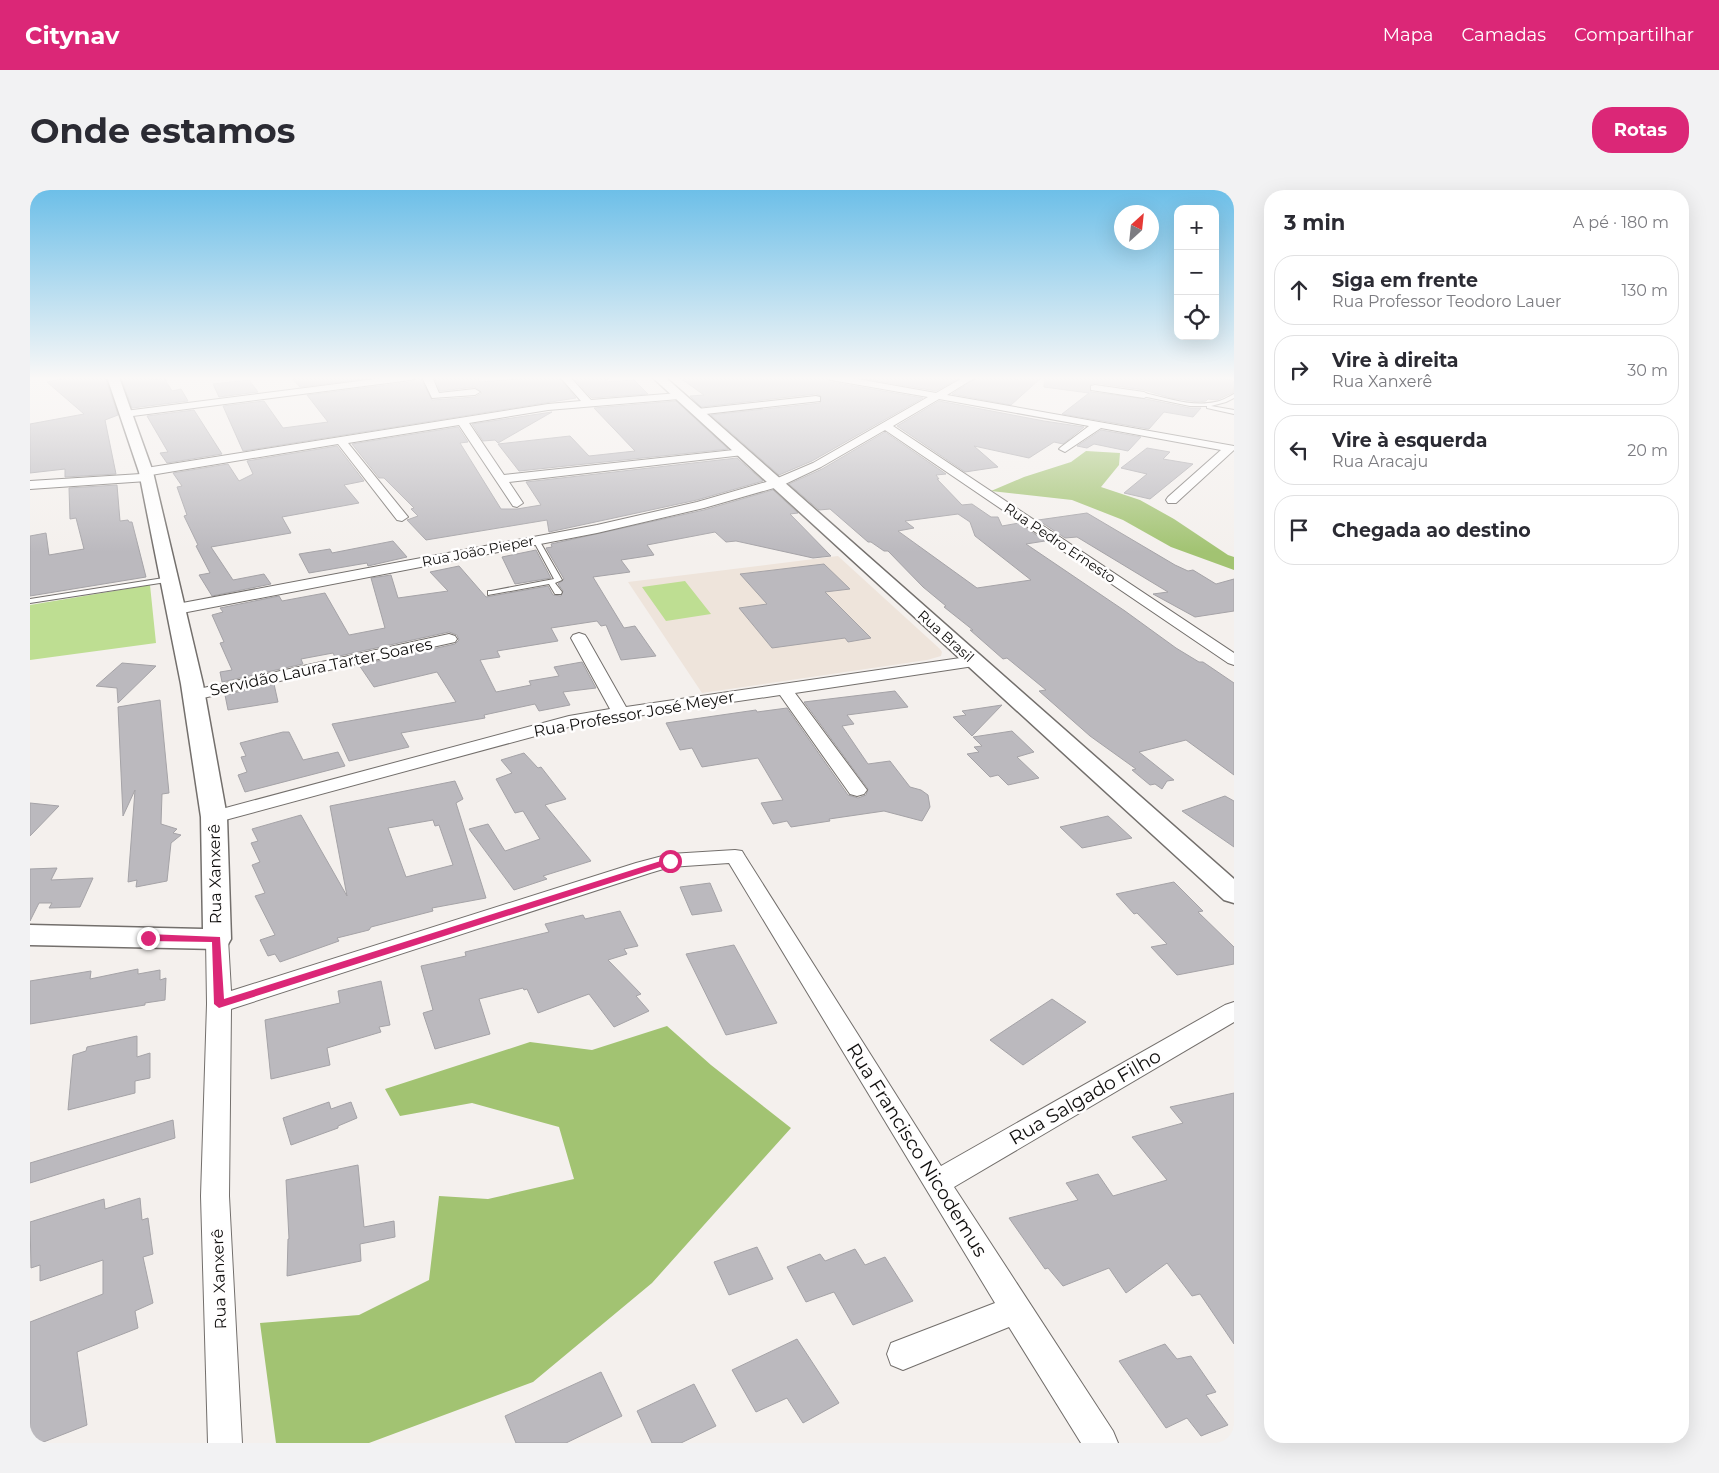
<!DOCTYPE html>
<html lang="pt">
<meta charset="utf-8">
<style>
:root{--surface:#fff;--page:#f2f2f3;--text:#2b2b33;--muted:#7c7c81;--line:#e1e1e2;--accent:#db2777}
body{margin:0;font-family:Montserrat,sans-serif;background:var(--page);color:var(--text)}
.controls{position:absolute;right:15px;top:15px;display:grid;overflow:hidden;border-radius:10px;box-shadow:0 5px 20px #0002}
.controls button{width:45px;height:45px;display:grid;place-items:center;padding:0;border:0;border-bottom:1px solid var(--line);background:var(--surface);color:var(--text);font:25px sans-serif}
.compass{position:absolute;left:1084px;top:15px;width:45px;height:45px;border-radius:50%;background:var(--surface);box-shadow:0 5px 20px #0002;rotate:27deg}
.stop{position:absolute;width:15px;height:15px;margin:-11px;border:4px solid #db2777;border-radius:50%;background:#fff}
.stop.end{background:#db2777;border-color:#fff;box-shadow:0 1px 5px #0008}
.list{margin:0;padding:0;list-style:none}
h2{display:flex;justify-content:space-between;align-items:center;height:65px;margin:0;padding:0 20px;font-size:21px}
h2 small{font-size:16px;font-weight:400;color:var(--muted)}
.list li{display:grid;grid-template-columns:32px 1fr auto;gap:15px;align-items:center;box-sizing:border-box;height:70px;margin:0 10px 10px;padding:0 10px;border:1px solid var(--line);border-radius:20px}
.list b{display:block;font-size:19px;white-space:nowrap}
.list p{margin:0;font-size:16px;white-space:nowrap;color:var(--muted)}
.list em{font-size:16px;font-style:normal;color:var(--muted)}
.icon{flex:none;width:28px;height:28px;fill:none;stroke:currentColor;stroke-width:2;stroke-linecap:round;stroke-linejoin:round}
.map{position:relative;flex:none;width:1204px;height:1253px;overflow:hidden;border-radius:20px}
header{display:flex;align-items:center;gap:30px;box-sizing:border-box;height:70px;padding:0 25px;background:var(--accent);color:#fff}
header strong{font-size:24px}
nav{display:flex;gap:28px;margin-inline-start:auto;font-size:18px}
.intro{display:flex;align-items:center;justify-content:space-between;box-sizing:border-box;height:120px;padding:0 30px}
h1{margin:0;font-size:35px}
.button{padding:12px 22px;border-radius:20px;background:var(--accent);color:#fff;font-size:18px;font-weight:700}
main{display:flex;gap:30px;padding:0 30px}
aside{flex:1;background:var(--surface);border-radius:20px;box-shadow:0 5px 20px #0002}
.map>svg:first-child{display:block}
.built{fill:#eee4db}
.green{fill:#bede92}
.forest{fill:#a2c372}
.building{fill:#bbb9be;stroke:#a5a3a7;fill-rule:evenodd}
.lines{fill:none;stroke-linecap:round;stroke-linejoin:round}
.service-casing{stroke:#736f6c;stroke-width:2}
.minor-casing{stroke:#736f6c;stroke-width:2}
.tertiary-casing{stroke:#736f6c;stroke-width:3}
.service{fill:#fff;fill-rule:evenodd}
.minor{fill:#fff;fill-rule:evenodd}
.tertiary{fill:#fff;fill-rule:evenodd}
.route{fill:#db2777}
.labels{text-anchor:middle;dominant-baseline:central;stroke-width:5;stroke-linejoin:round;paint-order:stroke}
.far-street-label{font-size:14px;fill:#0f0e0d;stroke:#fffefe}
.street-label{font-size:16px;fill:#0f0e0d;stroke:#fffefe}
.near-street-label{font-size:19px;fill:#0f0e0d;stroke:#fffefe}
</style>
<header>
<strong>Citynav</strong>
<nav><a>Mapa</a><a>Camadas</a><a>Compartilhar</a></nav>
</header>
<div class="intro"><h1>Onde estamos</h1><a class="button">Rotas</a></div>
<main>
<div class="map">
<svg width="1204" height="1253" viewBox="0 0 1204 1253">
<rect width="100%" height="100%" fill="#f4f0ed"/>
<path class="built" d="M808 366 910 459 912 462 911 466 897 470 672 503 598 392Z"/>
<path class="green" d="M655 391 681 424 636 431 612 397Z
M120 395 126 453 0 470V415Z"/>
<path class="forest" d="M1056 261 1090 263 1089 275 1071 297 1110 310 1144 329 1198 365 1204 367V380L1141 357 1093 330 1042 310 961 301 994 287 1041 272Z
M637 836 681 875 761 938 622 1093 503 1192 339 1253H246L230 1133 329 1125 399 1090 409 1006 458 1009 544 989 529 937 442 913 370 926 355 899 500 852 562 860Z"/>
<path class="building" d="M41 187H75L88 225 75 230 86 284 35 287V279L0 283V234L54 224 17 192Z
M91 187H122V190L134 188 142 201 151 199 158 211 102 218Z
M261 187H349L270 197Z
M388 187H390L402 210 445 207 452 203 445 197 410 201 404 187H447L450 192 499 188 498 187H528L546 208 213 261 193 216 234 211 253 238 298 232 277 205 381 192Z
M542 187H582L574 192 604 190 618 204 562 208Z
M649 187H794L801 192 893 208 782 271 749 285 681 225 790 213 791 206 786 204 671 217 660 206 674 205Z
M825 187H931L906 201Z
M948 187H1012L981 215 922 204Z
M1015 187H1186L1204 191V202L1187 210 1178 209 1176 211 1168 212 1141 208 1114 200 1065 193 1060 195 1061 202 1116 209 1160 218H1171L1163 227 1134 222 1119 239 1032 224 1059 203 1014 197Z
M219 190 228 202 189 207 183 194Z
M646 211 698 259 489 281 468 254 540 246 559 266 605 261 564 218Z
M909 211 1014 231 1054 237 1033 254 1024 252 999 268 944 256 968 277 935 282 867 236Z
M164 220 192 264 137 273 130 263 138 262 117 226Z
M522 222 468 253 465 250 453 251 442 234Z
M428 237 438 252 430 253 471 319H487L511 315 496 292 707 268 733 291 667 310 519 342 517 330 396 350 377 330 388 326 381 319 384 318 354 288H349L322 254Z
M1071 240 1111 247 1098 261 1064 254 1057 258 1047 256Z
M855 242 916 284 906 285 909 289H907L932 315 942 314 961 327H968L972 336 989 333 1015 351 996 354 1095 421 1146 458 1169 472H1173L1204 493V585L1156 550 1109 562 1144 590 1137 591 1132 599 1125 594 1120 595 1102 580 1106 579 1060 546 1009 501 1016 500 977 468 973 469 940 440H943L914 417 916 416 893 397 858 361H854L841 352H838L800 319 789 320 759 294 792 279ZM928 324 940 332 945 346 1001 390 947 398 868 341 884 338 875 331Z
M307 256 334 291 314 295 329 313 252 327 261 343 181 357 203 390 234 384 241 394 182 406 169 385 180 383 166 356 168 355 154 326 157 325 147 297 152 296 143 283 198 274 209 291 223 284 217 271Z
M1117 258 1140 262 1133 269 1163 274 1120 309 1094 303 1117 284 1091 278Z
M87 295 90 331 98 330 99 332H102L116 387 0 406V346L16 343 19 365 54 359 46 328 40 329 39 298Z
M743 300 768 323 760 324 801 366 783 368 706 351 696 352 685 342 617 355 624 365 591 370 600 382 563 387 594 438 605 436 626 466 591 470 576 435 571 436 567 431 521 438 528 451 467 461 470 467 450 470 466 502 501 495 499 491 529 486 524 477 552 472 566 498 533 502 540 515 509 521 505 514 454 525 455 528 371 543 379 557 319 571 302 534 426 512 407 482 344 497 329 475 425 454 429 450 427 445 419 442 305 467 303 463 271 469 273 474 192 492 190 482 202 480 190 453 194 452 182 425 193 422 190 418 249 406 252 411 295 403 319 445 355 438 341 388 361 385 368 408 418 401 400 382 429 376 456 407 518 396 523 405 531 406 533 401 528 394 534 389 516 358 522 357 521 354 674 320Z
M1057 323 1145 375 1158 381 1163 380 1186 394 1204 389V421L1165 427 1123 404 1138 402 1047 347 1035 348 1008 330Z
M363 351 377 367 338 376 337 373 279 383 269 364 300 359 302 363Z
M506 360 521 388 485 394 472 367Z
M794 374 820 399 795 402 841 448 818 452 815 448 742 458 709 418 737 414 710 384Z
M92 473 126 476 88 513 87 498 66 496Z
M244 494 248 512 198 520 195 505Z
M865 501 878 517 817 525 824 534 812 536 838 574 860 571 880 597 891 600 898 605 900 617 892 631 854 621 799 629 800 631 761 637 757 631 743 634 731 613 753 610 728 568 672 577 662 558 650 560 636 533 726 520 727 522 757 518 818 605 828 608 836 605 838 599 774 512Z
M130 510 139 603 132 604 131 634 147 639 143 643 151 645 141 653 137 691 106 697 107 690 98 692 105 600 93 626 88 517Z
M972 515 942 546 923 527 936 525 932 521Z
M982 541 1004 562 987 567 1009 588 978 595 968 585 960 587 937 564 949 562 944 557 952 556 943 547Z
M253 542H259L273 570 308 562 315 576 215 602 208 585 217 582 211 567 216 566 210 553Z
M494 563 508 578 511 577 536 609 515 615 561 671 513 686 517 689 484 700 439 639 458 634 475 661 510 649 493 621 485 623 466 589 482 583 471 570Z
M425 591 433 609 426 613 456 708 402 718 403 721 341 737 339 740 307 748 309 751 250 772 245 764 238 766 230 750 245 745 225 706 235 703 222 675 230 672 221 653 228 651 222 639 271 625 317 706 300 616ZM403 630 405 636 409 635 423 675 376 687 358 638Z
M1195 606 1204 611V657L1152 621Z
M0 613 29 616 0 646Z
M1078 626 1102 648 1052 658 1030 637Z
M27 678 21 690 63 688 50 717 19 718 22 713H9L0 731V679Z
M1144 692 1173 721 1168 722 1204 757V774L1147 785 1121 757 1137 754 1107 723 1104 724 1086 704Z
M680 693 692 721 662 725 650 697Z
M590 721 608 756 594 759 597 764 578 770 611 804 606 806 619 821 584 837 559 804 508 823 497 799 494 800 493 798 449 809 460 844 405 859 393 823 403 820 391 776 436 766 435 762 519 742 515 734 553 725 555 729Z
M704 755 747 833 696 845 656 764Z
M108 779V784L130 780V790L136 788 135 810 115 813V815L0 834V791L61 781 60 789Z
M351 791 360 835 349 837 351 842 297 858 300 875 241 889 235 830 310 813 308 801Z
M1022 809 1056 832 993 875 960 850Z
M107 846V867L120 863V888L105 891V903L38 920 43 865 56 861 57 857Z
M1204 903V1154L1170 1104 1162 1106 1137 1073 1096 1103 1079 1078 1033 1096 1018 1078 1015 1079 979 1028 1048 1010 1036 993 1068 984 1083 1006 1137 990 1102 947 1153 933 1140 917Z
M299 912 301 919 321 912 327 928 308 936V938L261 955 253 928Z
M143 930 145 948 0 993V973Z
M328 975 334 1037 364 1031 365 1047 330 1054 331 1071 257 1086 258 1049H259L256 990Z
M110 1008 112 1030 118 1028 123 1064 113 1067 123 1113 105 1121 108 1138 47 1162 57 1235 11 1253H0V1132L73 1104V1070L10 1091V1075L1 1078 0 1032 74 1009 75 1019Z
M727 1057 743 1089 699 1105 684 1072Z
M825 1059 835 1075 855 1067 883 1111 823 1135 804 1102 776 1112 757 1077 790 1064 795 1071Z
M767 1149 809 1213 773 1233 757 1208 726 1222 702 1180Z
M1135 1154 1147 1169 1161 1166 1186 1202 1176 1205 1198 1235 1171 1246 1157 1228 1136 1238 1089 1171Z
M571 1182 592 1226 536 1253H486L475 1226Z
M664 1194 686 1236 651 1253H622L607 1221Z"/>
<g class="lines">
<defs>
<path id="service" d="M1114 203C1137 208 1162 217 1185 212 1192 211 1198 207 1204 204V208L1196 212 1181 216 1204 220V224L1177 218V216H1160L1112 206Z
M506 348 509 350 532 390 525 393 532 402 531 404H525L519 394 458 405V401H461L524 389 503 350Z
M140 387H143V391L0 413V409Z"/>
<path id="minor" d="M361 187H386L381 190 95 227 90 224 95 221Z
M392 187H402L409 203 445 199 450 202 445 205 402 208Z
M530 187H540L561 210 649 203 654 206 649 209 518 220 439 233 474 285 713 259 719 262 713 265 479 292 493 313 487 317 483 316 429 235 318 253 378 327 372 331 367 330 308 254 121 285 123 287 121 290 117 291 0 299V291L111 284 112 279 116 278 518 214 551 211Z
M796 187H816L906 203 934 187H946L917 205 1204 256V260L1146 313H1138L1136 310 1138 307 1191 260 1071 238 1035 262 1029 259 1031 257 1059 236 909 209 863 236 1204 463V475L1198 473 855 240 791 277 751 296 674 318 567 343 147 424 142 422 139 419 142 416 147 414 567 335 667 312 743 290 783 273 898 207 801 190Z
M1065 195 1114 202 1119 205 1114 208 1061 200V196Z
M786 206 790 207V211L667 225 662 222 667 219Z
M549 443 555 445 557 448 596 517 944 466 950 468 952 471 950 474 944 476 765 503 837 600 834 604 827 606 820 604 750 505 546 535 184 633 177 631 174 627 177 623 539 526 580 519 541 448 543 445Z
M419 444 425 446 427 449 425 452 164 510 158 509 155 505 158 501 164 500Z
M705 660 712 661 715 666 911 976 1195 815 1204 812V832L924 997 1083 1241 1088 1253H1051L979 1137 873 1180 861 1175 857 1164 861 1153 965 1113 699 673 640 677 620 683 201 819 199 1006 212 1253H178L171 1006 177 814 176 749 179 744 187 741 195 744 198 749 201 801 606 673 640 664Z"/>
<path id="tertiary" d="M77 187H89L123 282 173 494 197 627 201 749 197 756 187 759 0 755V735L173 739 171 627 151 494 109 282Z
M622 187H635L1204 689V713L1194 710Z"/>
</defs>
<use href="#service" class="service-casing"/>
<use href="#minor" class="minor-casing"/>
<use href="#tertiary" class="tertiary-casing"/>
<use href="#service" class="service"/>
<use href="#minor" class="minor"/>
<use href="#tertiary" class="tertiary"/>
</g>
<linearGradient id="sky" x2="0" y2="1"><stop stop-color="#6dbfe8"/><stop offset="0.52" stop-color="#faf8f7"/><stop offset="1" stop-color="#faf8f7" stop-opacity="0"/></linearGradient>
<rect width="1204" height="362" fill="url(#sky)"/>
<path class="route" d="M640 668 643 669V673L189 818 184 814 182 752 118 751 114 748 118 744 190 747 194 809Z"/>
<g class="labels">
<g class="far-street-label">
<text transform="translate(1030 353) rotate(34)">Rua Pedro Ernesto</text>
<text transform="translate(448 361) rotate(-11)">Rua João Pieper</text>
<text transform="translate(916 446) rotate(42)">Rua Brasil</text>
</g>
<g class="street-label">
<text transform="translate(291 477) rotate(-12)">Servidão Laura Tarter Soares</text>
<text transform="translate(604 524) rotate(-10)">Rua Professor José Meyer</text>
<text transform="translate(185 684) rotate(-91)">Rua Xanxerê</text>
<text transform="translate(189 1089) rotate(-92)">Rua Xanxerê</text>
</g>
<g class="near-street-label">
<text transform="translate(1055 907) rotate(-30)">Rua Salgado Filho</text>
<text transform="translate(887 960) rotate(58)">Rua Francisco Nicodemus</text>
</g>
</g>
</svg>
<div class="controls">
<button>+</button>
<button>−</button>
<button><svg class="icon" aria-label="locate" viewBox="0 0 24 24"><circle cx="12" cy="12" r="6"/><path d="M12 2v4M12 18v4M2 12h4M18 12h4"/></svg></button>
</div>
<svg class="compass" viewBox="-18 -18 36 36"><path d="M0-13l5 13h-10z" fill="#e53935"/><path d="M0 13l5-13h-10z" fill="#7c7c81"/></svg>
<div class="stop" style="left:640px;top:671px"></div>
<div class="stop end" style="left:118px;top:748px"></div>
</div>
<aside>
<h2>3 min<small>A pé · 180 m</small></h2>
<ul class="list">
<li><svg class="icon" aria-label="ahead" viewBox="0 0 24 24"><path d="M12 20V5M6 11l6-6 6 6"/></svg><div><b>Siga em frente</b><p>Rua Professor Teodoro Lauer</p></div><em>130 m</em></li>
<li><svg class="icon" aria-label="right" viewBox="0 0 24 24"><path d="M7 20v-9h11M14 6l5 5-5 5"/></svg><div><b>Vire à direita</b><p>Rua Xanxerê</p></div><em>30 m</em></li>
<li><svg class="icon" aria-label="left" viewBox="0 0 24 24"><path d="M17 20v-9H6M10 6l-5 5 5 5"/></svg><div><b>Vire à esquerda</b><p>Rua Aracaju</p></div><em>20 m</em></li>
<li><svg class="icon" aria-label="arrive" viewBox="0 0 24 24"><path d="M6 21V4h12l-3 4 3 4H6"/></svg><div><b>Chegada ao destino</b></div></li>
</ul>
</aside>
</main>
